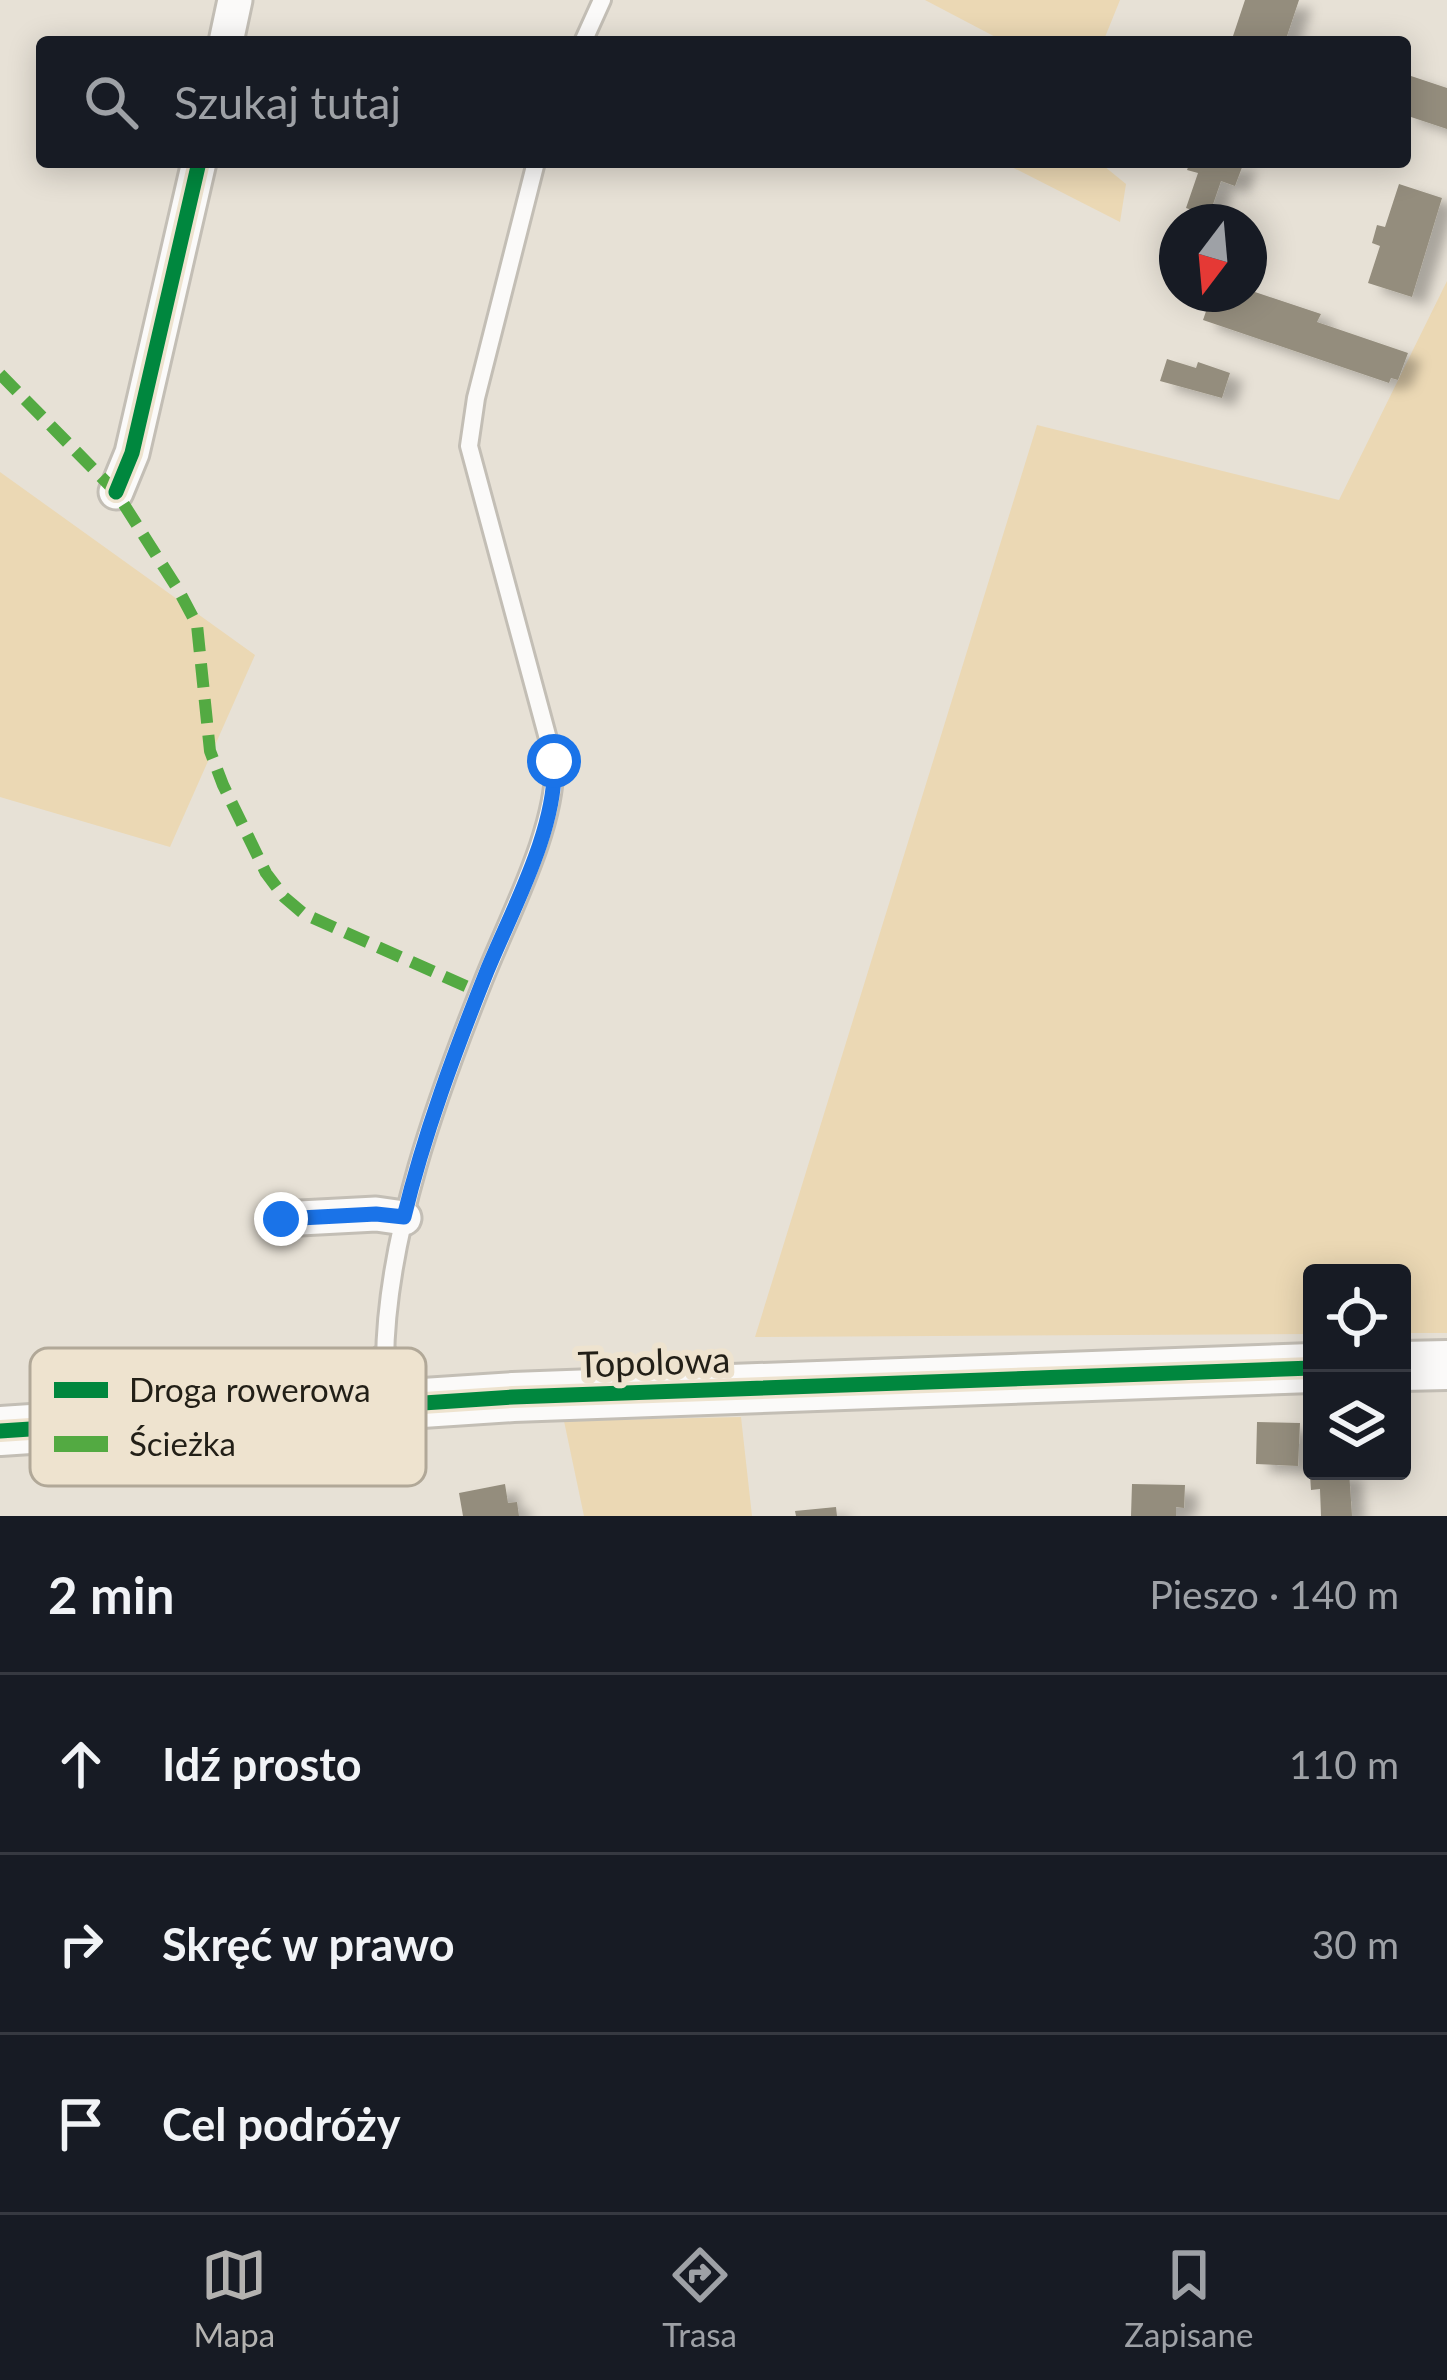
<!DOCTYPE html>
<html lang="pl">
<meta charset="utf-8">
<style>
:root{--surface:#171b24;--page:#242831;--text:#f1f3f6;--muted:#9ea1a6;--line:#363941;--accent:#b3b2b0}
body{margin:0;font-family:Lato,sans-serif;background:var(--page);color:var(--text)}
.controls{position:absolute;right:36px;bottom:36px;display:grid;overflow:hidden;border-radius:12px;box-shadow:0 6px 30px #0003}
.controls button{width:108px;height:108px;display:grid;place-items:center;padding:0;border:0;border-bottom:3px solid var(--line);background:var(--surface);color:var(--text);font:60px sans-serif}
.compass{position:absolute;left:1159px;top:204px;width:108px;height:108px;border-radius:50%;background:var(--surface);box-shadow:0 6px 30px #0003;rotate:196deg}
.stop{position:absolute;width:36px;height:36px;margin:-27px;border:9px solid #1a73e8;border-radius:50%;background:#fff}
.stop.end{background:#1a73e8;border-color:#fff;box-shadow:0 3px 12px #0008}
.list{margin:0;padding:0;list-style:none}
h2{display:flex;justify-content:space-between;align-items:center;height:156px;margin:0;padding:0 48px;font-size:51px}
h2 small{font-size:39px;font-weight:400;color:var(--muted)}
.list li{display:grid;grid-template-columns:78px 1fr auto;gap:36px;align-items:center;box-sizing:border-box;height:180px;padding:0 48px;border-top:3px solid var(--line)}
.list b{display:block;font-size:45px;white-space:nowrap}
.list em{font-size:39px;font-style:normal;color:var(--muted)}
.icon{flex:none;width:66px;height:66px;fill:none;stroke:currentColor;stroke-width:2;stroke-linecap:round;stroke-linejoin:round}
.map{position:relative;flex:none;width:1447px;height:1516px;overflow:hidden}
.search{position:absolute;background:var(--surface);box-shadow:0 6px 30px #0003;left:36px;right:36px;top:36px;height:132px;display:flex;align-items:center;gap:30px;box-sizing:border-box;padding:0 42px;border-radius:12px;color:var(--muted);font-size:45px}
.sheet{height:696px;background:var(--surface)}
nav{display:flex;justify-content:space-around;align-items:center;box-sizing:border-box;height:168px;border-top:3px solid var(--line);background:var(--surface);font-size:33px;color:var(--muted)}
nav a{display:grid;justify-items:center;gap:6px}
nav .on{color:var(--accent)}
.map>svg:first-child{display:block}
.green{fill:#ebd8b4}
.building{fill:#948d7d;filter:url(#shadow)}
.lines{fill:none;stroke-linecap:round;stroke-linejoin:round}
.lane-casing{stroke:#c3beb5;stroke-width:22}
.street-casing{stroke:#c3beb5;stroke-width:39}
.secondary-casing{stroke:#c3beb5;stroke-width:54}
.lane{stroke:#fbfaf9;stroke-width:16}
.street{stroke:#fbfaf9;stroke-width:33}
.secondary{stroke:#fbfaf9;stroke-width:48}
.quiet{stroke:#53aa42;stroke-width:12;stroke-dasharray:24 12;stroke-linecap:butt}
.cycleway-casing{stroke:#eee3cf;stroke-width:22}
.cycleway{stroke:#00873e;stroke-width:15}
.route{stroke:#1a73e8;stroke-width:15}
.labels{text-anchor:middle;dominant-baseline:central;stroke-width:12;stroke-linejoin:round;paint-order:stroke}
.street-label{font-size:36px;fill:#221f17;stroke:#eee3cf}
.key{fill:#eee3cf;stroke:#b1a898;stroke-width:3}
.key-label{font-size:33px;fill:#221f17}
</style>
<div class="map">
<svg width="1447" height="1516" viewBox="0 0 1447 1516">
<defs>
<filter id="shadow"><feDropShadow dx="13" dy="8" stdDeviation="6" flood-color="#0004"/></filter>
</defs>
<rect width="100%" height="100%" fill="#e7e1d6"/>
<path class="green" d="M925 0H1120L1103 42H1005Z
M1002 162H1099L1126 184 1120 222Z
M1447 281V1333H1402V1273H1312V1334L755 1337 1037 425 1339 500Z
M0 472 255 655 170 847 0 797Z
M741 1417 752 1516H584L564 1421Z"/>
<path class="building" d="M1245 0H1299L1285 42H1231Z
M1405 74 1447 88V129L1405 115Z
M1190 162H1244L1235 186 1221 181 1209 216 1186 208 1198 173 1187 170Z
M1399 184 1442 198 1412 297 1368 283 1380 246 1372 243 1377 225 1385 227Z
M1249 290 1321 314 1317 322 1408 353 1398 380 1391 378 1389 383 1203 320 1212 294H1249Z
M1167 359 1196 368 1198 362 1230 373 1222 398 1160 381Z
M1257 1422 1300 1423 1298 1466 1256 1464Z
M1319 1471H1349L1352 1516H1321L1320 1489 1311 1490 1310 1475H1319Z
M505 1484 508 1503 517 1502 519 1516H463L459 1493Z
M1132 1484 1185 1485 1184 1508 1176 1507V1516H1131Z
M836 1507 837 1516H796L795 1511Z"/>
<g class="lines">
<defs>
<path id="lane" d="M583 42 602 0
M385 1362C386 1236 437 1096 484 979 508 918 558 825 554 761L469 446 476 398 536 162"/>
<path id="street" d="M226 42 235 0
M116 492 132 453 199 162
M281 1219 376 1214 404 1218
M385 1362 387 1405"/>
<path id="secondary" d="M1402 1366 1447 1365
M0 1431 513 1397 1312 1368"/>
</defs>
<use href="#lane" class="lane-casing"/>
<use href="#street" class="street-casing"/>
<use href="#secondary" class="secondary-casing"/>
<use href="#lane" class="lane"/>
<use href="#street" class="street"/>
<use href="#secondary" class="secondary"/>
<path class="quiet" d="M0 374 116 492 179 591 197 625 210 751 223 785 266 873 284 897 304 914 479 992"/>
<defs>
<path id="cycleway" d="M116 492 132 453 199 162
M0 1431 513 1397 1312 1368"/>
</defs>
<use href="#cycleway" class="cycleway-casing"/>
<use href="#cycleway" class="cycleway"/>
</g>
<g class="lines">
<path class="route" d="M281 1219 376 1214 404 1217C424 1134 455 1051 487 971 512 910 558 827 554 761"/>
</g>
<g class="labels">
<g class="street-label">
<text transform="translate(654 1361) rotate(-2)">Topolowa</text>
</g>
</g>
<rect x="30" y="1348" width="396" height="138" rx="18" class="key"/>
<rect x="54" y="1382" width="54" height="16" fill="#00873e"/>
<rect x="54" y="1436" width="54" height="16" fill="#53aa42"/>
<g class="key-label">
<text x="129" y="1402">Droga rowerowa</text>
<text x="129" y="1456">Ścieżka</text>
</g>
</svg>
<div class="controls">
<button><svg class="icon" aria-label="locate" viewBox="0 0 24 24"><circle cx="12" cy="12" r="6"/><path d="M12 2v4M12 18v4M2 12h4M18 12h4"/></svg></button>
<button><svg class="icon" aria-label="layers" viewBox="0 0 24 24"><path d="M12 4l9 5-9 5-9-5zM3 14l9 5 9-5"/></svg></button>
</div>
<svg class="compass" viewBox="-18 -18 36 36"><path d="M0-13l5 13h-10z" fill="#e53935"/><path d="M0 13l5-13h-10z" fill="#9ea1a6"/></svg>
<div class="stop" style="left:554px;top:761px"></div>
<div class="stop end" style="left:281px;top:1219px"></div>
<div class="search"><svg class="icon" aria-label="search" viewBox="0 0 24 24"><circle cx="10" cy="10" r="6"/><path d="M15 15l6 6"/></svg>Szukaj tutaj</div>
</div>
<section class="sheet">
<h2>2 min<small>Pieszo · 140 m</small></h2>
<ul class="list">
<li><svg class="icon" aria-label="ahead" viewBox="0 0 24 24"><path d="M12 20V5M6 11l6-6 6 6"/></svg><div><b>Idź prosto</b></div><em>110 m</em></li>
<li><svg class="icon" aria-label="right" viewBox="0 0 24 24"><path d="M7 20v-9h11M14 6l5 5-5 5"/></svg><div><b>Skręć w prawo</b></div><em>30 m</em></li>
<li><svg class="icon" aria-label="arrive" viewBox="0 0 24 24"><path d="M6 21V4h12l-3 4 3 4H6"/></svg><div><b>Cel podróży</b></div></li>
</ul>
</section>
<nav>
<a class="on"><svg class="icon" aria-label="map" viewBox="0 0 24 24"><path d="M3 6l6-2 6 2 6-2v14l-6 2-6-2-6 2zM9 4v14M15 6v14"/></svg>Mapa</a>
<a><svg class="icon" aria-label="directions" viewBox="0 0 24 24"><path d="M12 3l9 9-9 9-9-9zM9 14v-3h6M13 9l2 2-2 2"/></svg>Trasa</a>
<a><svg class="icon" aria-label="saved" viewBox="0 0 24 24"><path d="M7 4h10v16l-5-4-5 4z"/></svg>Zapisane</a>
</nav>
